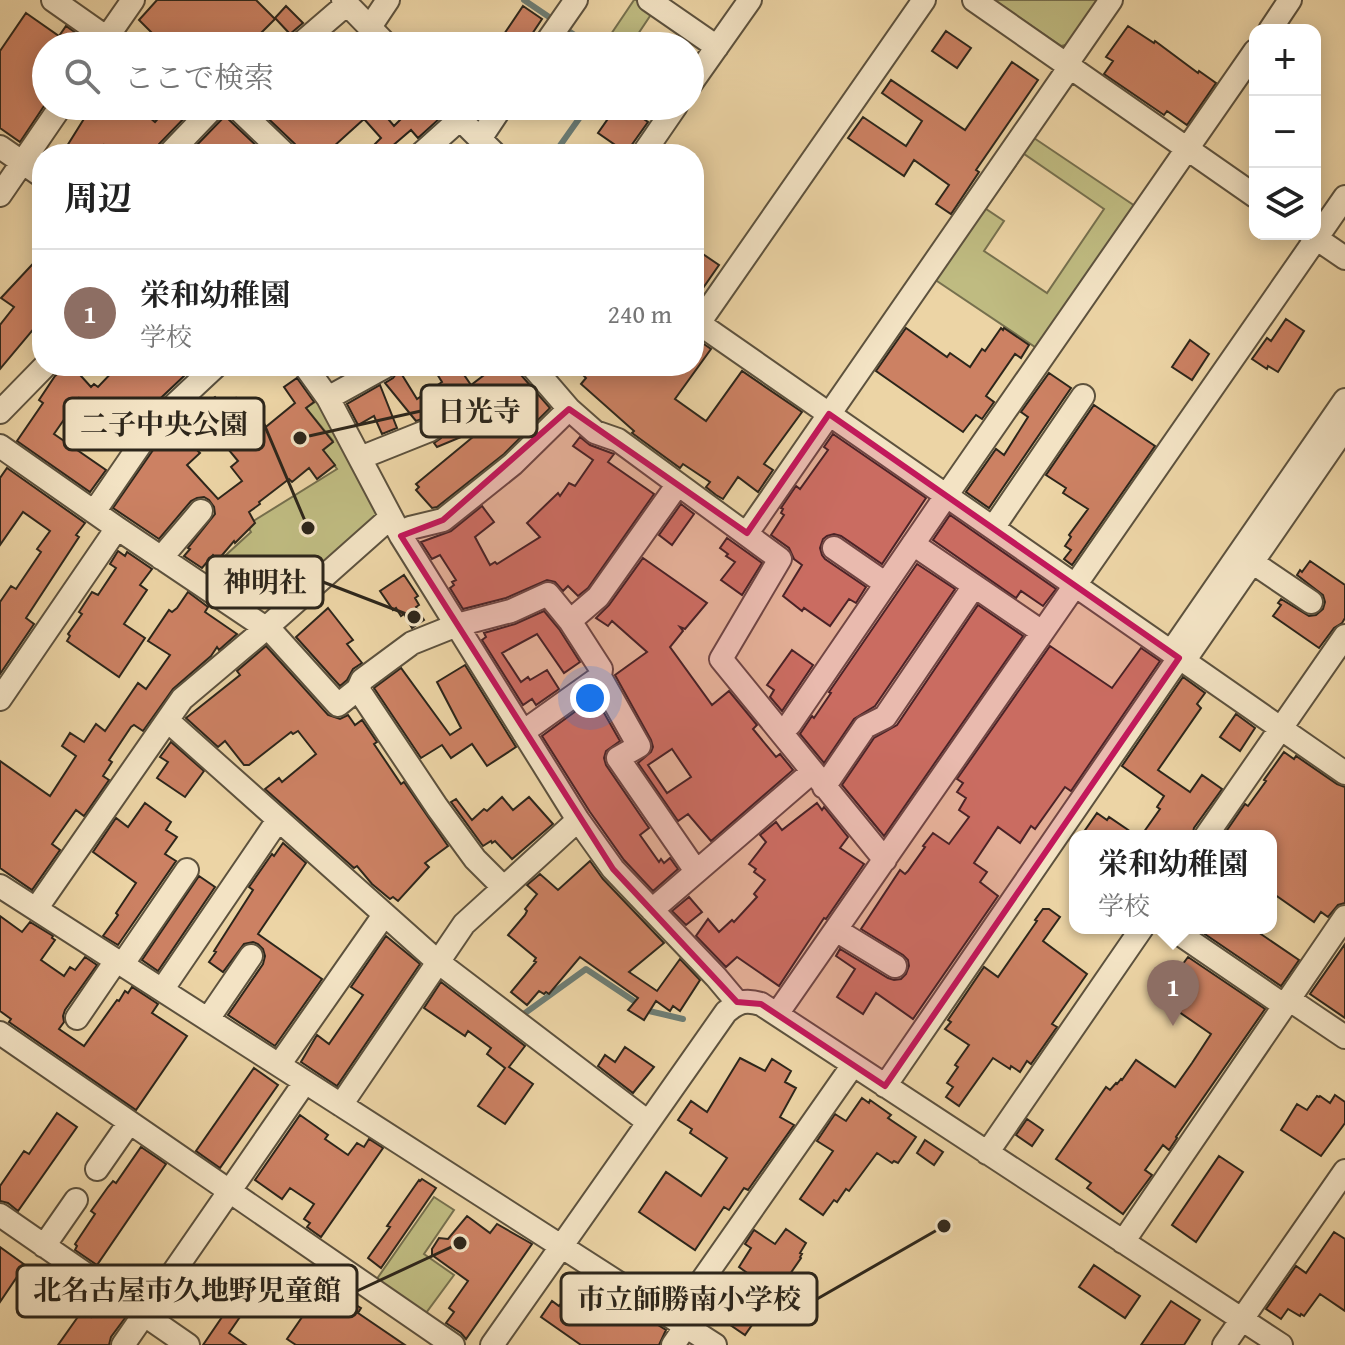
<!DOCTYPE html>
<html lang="ja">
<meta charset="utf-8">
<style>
:root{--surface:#fff;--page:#f6f6f6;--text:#222;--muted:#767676;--line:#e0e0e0;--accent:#0b8043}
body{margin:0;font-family:"Gentium Book Plus","Noto Serif JP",serif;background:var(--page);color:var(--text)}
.controls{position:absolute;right:24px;top:24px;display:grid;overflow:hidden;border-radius:16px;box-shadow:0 4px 20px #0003}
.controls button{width:72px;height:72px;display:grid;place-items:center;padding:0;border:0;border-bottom:2px solid var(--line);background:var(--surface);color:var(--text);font:40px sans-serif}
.you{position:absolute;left:590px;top:698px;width:28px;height:28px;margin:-20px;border:6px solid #fff;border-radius:50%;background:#1a73e8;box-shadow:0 0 0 12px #1a73e833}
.badge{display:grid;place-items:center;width:52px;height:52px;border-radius:50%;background:var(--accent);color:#fff;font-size:26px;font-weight:700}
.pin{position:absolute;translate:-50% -66px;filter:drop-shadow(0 2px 4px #0008)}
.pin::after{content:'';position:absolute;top:42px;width:28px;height:24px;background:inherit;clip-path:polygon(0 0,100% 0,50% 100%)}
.popup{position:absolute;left:1069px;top:830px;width:208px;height:104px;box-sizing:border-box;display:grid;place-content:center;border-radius:16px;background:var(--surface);filter:drop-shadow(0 2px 6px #0005);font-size:26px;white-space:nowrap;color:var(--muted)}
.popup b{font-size:30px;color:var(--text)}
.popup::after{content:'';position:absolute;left:50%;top:100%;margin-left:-16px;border:16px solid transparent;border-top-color:var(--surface)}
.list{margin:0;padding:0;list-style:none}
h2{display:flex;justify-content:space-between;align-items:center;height:104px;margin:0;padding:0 32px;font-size:34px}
h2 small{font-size:26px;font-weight:400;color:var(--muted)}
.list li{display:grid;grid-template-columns:52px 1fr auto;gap:24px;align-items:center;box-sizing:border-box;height:128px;padding:0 32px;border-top:2px solid var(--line)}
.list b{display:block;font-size:30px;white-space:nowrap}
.list p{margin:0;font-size:26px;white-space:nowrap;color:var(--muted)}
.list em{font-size:26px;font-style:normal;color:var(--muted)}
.icon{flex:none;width:44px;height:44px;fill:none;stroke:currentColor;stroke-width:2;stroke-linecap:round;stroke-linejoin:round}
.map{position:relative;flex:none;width:1345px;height:1345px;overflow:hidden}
.search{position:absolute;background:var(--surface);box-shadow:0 4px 20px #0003;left:32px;top:32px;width:672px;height:88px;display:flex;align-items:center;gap:20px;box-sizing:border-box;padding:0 28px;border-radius:44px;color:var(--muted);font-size:30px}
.panel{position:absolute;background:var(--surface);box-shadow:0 4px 20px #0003;left:32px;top:144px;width:672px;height:232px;border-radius:32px}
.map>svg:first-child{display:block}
.green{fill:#bfbb81;stroke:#76704e;stroke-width:2}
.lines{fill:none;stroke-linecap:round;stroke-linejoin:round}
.stream{stroke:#6e7d74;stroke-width:6}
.building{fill:#cc8163;stroke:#2d261b;stroke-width:2;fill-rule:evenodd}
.minor-casing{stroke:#5d523e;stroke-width:26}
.minor{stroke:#f3e3c4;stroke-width:22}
.marked{fill:#c2185b;fill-opacity:0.2;stroke:#c2185b;stroke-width:6;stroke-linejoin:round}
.leader{fill:none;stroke:#2d261b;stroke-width:3}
.callout-dot{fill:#2d261b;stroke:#f3e3c4;stroke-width:3}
.callout{fill:#f3e3c4;stroke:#2d261b;stroke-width:3}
.callout-label{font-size:28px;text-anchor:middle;font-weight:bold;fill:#2d261b}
</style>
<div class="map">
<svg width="1345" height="1345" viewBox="0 0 1345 1345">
<rect width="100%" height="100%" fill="#ecd4a5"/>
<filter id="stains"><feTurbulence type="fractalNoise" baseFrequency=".0025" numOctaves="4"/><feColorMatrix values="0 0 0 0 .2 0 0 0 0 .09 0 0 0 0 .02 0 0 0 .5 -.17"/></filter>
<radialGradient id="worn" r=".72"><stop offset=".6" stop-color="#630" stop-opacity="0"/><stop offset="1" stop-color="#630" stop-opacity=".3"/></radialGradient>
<path class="green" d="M634 0H639L654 10 630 46H603Z
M994 0H1101L1070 44 1061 46Z
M1028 134 1135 206 1038 349 931 277 980 205 1004 221 984 251 1047 293 1104 209 1024 154 998 191 992 187Z
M318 400 379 512 377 520 310 581 289 558 239 603 202 577 251 532 247 525 337 469 323 450 333 441 306 408Z
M434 1197 454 1210 424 1254 454 1275 423 1317 374 1283Z"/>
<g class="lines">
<path class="stream" d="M524 0 555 21
M564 28 591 46
M554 154 588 106
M521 1016 586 969 649 1011 683 1019"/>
</g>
<path class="building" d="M157 0H256L275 19 250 44 243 36 233 46H165L139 20Z
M286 6 303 23 290 34 275 18Z
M523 6 542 19 524 46H496Z
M26 13 59 36 66 26 87 41 83 46H46V103L20 142 0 128V51Z
M1128 26 1154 43 1155 41 1198 73 1199 71 1216 83 1187 125 1167 111 1164 115 1104 74 1113 61 1106 57Z
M946 31 971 48 957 68 932 51Z
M1012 62 1038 80 976 170 979 172 951 214 936 204 949 185 914 160 904 176 848 138 863 117 906 146 922 121 882 93 891 80 965 130Z
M92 106H136L155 122 169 106H196L159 144 155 154H114L104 145 98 154H62Z
M255 106H380L378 107 394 126 409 111 412 114 420 106H433L435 114 439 119 418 138 411 130 383 154 366 153 381 138 364 119 333 147 339 154H299L295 144Z
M613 106H625L648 122 631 146 629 154H624L616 149 618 147 598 133 607 120 605 118Z
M225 116 265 154H196L192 150Z
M694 248 719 265 694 301Z
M42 254V319L0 369V325L14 307 1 298Z
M1286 319 1304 331 1278 372 1268 366 1267 369 1252 359 1267 338 1271 341Z
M906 328 947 357 950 353 970 367 982 349 985 351 1001 328 1003 330 1004 328 1029 345 1021 358 1015 354 986 396 994 402 982 419 976 415 963 432 876 371Z
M698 340 711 349 675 399 706 421 742 371 802 412 764 464 773 470 758 492 738 477 723 499 716 495 706 487 710 482 683 464 680 468 632 433 634 431 581 384 586 378 574 366H694V346Z
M1190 340 1209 354 1192 380 1172 367Z
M67 366H72L91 387 94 384 98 387 118 366H192L184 376 145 413 128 438 116 430 123 418 102 401 94 410 79 398 54 434 106 470 90 492 17 441 43 403 39 400 55 376Z
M432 366H458L471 385 496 366H518L521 375 550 408 504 454 437 507 432 508 416 490 419 487 416 484 485 427 437 447 434 443 441 438 444 431 443 426 439 420 431 416 416 421 385 383 393 378 399 370 417 399 442 382Z
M1049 373 1071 388 989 508 966 492 996 449 1004 455 1028 417 1021 412Z
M297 378 314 402 306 408 333 442 323 450 335 465 317 479 309 468 292 482 289 479 259 502 260 504 249 512 255 523 235 543 234 541 218 560 213 555 202 568 184 556 190 549 188 548 215 514 214 507 209 500 204 497 197 498 191 501 159 539 113 508 160 440 209 398 211 400 215 397 224 407 236 398 262 430 295 403 284 387ZM218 418 236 440 237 442 228 449 238 461 231 467 242 481 218 499 187 465 200 453 189 442Z
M380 385 397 428 382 434 374 416 358 425 347 404Z
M1094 405 1155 446 1072 565 1064 559 1071 550 1065 546 1071 537 1069 535 1088 509 1063 493 1066 488 1046 475Z
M833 434 926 498 882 564 841 536 834 534 827 536 823 539 820 548 822 555 825 559 866 587 856 603 849 599 830 626 804 608 802 611 783 596 802 565 794 559 789 548 771 535 784 515 781 513 783 509 781 508 796 486 800 489 828 450 824 447Z
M580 437 590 445 614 454 608 462 654 494 588 588 578 596 568 586 563 591 555 582 547 580 506 598 463 609 450 588 454 585 452 582 456 580 440 555 432 559 421 542 451 531 482 506 494 522 475 537 490 565 495 562 497 564 540 537 527 523 558 493 560 496 569 483 575 486 593 460 573 446Z
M7 468 85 523 76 535 79 537 26 618 34 624 0 674V602L11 586 16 589 41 552 37 549 50 531 23 512 0 545V478Z
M681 504 694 514 672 545 659 535Z
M950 515 1056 589 1043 606 1021 591 1016 598 933 540Z
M727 538 762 563 742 595 721 580 735 562 726 556 728 554 720 548Z
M118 551 125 556 127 552 152 569 140 585 147 590 124 624 145 638 119 677 67 641 70 636 68 634 82 614 79 612 92 592 98 595 116 568 110 564Z
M643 558 707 603 685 629 680 627 683 631 670 647 712 705 729 691 757 725 753 729 776 757 780 754 793 770 711 841 688 814 678 821 638 763 651 752 653 747 651 740 615 675 647 652 612 621 608 626 596 618 609 605ZM672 749 691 777 667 793 648 765Z
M1310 561 1345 585V618L1342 623 1334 628 1319 648 1273 616 1281 605 1278 603 1281 599 1309 616 1316 615 1323 609 1325 602 1323 595 1297 575 1300 570 1302 572Z
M917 564 955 589 875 706 854 719 824 763 800 734 812 716 814 718 831 693 829 692Z
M404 575 418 596 415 598 419 605 416 607 424 620 412 628 404 614 401 616 396 608 393 610 380 591Z
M188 592 208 607 205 612 237 634 219 650 217 647 211 656 173 689 143 731 134 725 131 727 109 760 112 762 103 776 109 780 84 816 76 810 52 844 60 850 32 890 0 868V761L50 796 76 756 62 746 70 733 84 742 96 724 105 731 138 683 146 689 170 655 148 641 169 610 172 612 177 608Z
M978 605 1023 636 884 836 842 785 874 738 897 725Z
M328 608 353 640 347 644 362 663 353 669 347 680 340 686 296 637Z
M544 611 559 629 580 662 564 673 537 634 502 653 521 682 528 677 530 680 547 670 559 689 536 705 532 699 523 705 482 640 486 637 484 633 515 624Z
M266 646 328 715 340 719 348 715 355 725 362 720 377 742 374 744 401 784 404 782 448 846 425 863 429 867 398 901 393 897 390 899 372 884 357 866 354 868 265 789 279 778 282 782 316 754 298 731 293 734 291 732 249 765H244L225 741 218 747 186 718 240 675 237 671Z
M1050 646 1112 688 1141 648 1160 661 1071 791 1065 787 1035 829 1031 826 1020 843 998 827 974 863 987 872 980 882 998 896 913 1019 876 993 863 1014 837 997 855 969 836 956 840 949 888 978 894 980 901 979 906 974 909 966 908 960 903 955 861 929 900 870 905 874 908 871 925 847 923 846 933 833 949 844 969 817 959 810 966 798 957 792 963 783 957 779Z
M792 650 813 665 782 711 770 697 774 690 767 685Z
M465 665 516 747 487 766 472 744 451 758 442 745 421 758 374 688 401 668 450 735 461 728 437 682Z
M1183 677 1205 693 1197 704 1201 708 1158 770 1190 792 1202 775 1222 789 1194 828 1192 836H1141L1160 809 1157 807 1164 796 1122 766Z
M595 697 620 741 606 751 604 758 606 765 649 828 640 835 659 862 661 859 664 863 670 858 678 869 653 891 624 860 590 812 542 736Z
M1236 714 1255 728 1240 751 1220 737Z
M171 742 204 771 185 797 157 778 168 762 160 757Z
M1284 752 1294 759 1296 756 1337 784 1345 787V903L1338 905 1328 917 1321 912 1314 922 1271 892V836H1223L1245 804 1248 806 1266 781 1264 780Z
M502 797 513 810 529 797 553 824 512 859 495 841 492 843 491 841 483 846 451 802 456 799 472 820 484 809 487 811Z
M145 803 171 822 166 830 177 837 165 854 176 861 118 945 103 936 118 915 116 913 136 883 93 852 116 818 128 827Z
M817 803 822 810 824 807 848 837 840 848 864 864 826 919 824 918 779 986 737 957 726 967 696 936 708 919 719 932 732 920 734 922 757 897 754 894 765 880 754 872 756 869 749 864 766 842 760 835 776 822 782 830Z
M1097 813 1107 820 1109 817 1137 836H1081Z
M283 843 306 863 258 934 322 979 275 1046 228 1015 263 964 265 956 263 949 258 944 253 942 244 944 223 972 209 962 216 952 214 951 253 890 249 887 272 854 274 856Z
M590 861 603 879 664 943 629 972 657 991 680 959 700 980 680 1011 673 1006 670 1011 656 1001 644 1020 628 1010 638 998 580 957 549 994 546 992 544 994 539 991 527 1005 511 992 536 962 534 961 536 958 508 935 525 915 527 911 525 909 537 894 527 885 540 874 558 890Z
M199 876 215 887 158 971 142 960Z
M689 897 702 912 686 925 672 911Z
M1043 909H1049L1060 917 1043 941 1087 974 1052 1024 1057 1027 1031 1064 1027 1061 1020 1072 1011 1066 1010 1069 993 1058 959 1106 946 1097 953 1087 947 1083 958 1067 955 1065 969 1045 945 1029 951 1022 948 1020 984 967 998 977 1037 921 1035 920Z
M0 916 22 932 30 922 53 936 52 938 55 940 41 960 64 976 70 967 75 970 85 957 97 965 65 1010 63 1016 64 1022 59 1029 84 1046 117 1000 119 1001 125 991 128 993 132 987 158 1004 152 1013 187 1036 136 1110 9 1022 11 1019 0 1011Z
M1196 928H1252L1299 960 1281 986Z
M386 936 420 964 337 1086 301 1062 317 1035 329 1044 363 995 351 987Z
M1345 944V1018L1310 994Z
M1188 957 1265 1009 1176 1137 1177 1138 1169 1150 1163 1145 1145 1170 1152 1175 1123 1214 1087 1188 1091 1183 1056 1159 1106 1087 1110 1090 1116 1083 1117 1084 1121 1079 1122 1080 1136 1060 1175 1087 1192 1063 1211 1034 1153 994 1170 968 1177 972Z
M441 982 525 1046 509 1067 533 1084 505 1124 478 1106 505 1068 487 1054 491 1048 468 1031 465 1036 424 1008Z
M625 1047 654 1067 633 1093 598 1066 605 1055 615 1062Z
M740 1058 765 1071 772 1059 791 1071 785 1082 796 1088 780 1117 794 1125 748 1190 744 1188 729 1210 724 1207 695 1250 639 1212 666 1172 701 1196 727 1158 690 1133 692 1129 678 1120 691 1101 707 1112Z
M254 1068 278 1085 220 1168 196 1151Z
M1335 1095 1345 1102V1123L1321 1156 1281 1130 1297 1104 1307 1110 1317 1096 1319 1097 1320 1096 1330 1103Z
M862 1098 869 1103 870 1100 891 1115 888 1118 916 1137 898 1163 894 1161 892 1163 877 1153 849 1191 846 1189 837 1202 834 1200 823 1215 800 1199 833 1151 817 1141 835 1114 846 1121Z
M57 1113 77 1127 18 1211 8 1203 0 1201V1186L24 1151 29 1154Z
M300 1115 328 1135 325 1139 348 1155 357 1143 364 1147 369 1139 383 1148 321 1237 307 1227 310 1223 304 1219 314 1204 290 1188 282 1199 255 1180Z
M1027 1119 1043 1130 1032 1146 1016 1135Z
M925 1140 943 1152 934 1165 917 1153Z
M141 1147 166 1164 97 1265 75 1250 77 1246 75 1244 95 1214 91 1211 108 1187 113 1181 116 1183Z
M1219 1156 1243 1172 1196 1242 1172 1225Z
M422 1179 436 1188 381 1268 368 1258 390 1227 387 1226 419 1180 420 1181Z
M467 1216 490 1233 497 1224 532 1244 466 1339 461 1333 446 1323 454 1312 449 1308 468 1281 432 1255V1249L439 1238 448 1239Z
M786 1229 806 1243 800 1253 802 1254 800 1257 801 1258 777 1293 775 1292 745 1335 720 1318 750 1275 739 1267 751 1248 745 1244 754 1230 775 1244Z
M1334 1232 1345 1239V1311L1320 1294 1304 1316 1301 1314 1300 1316 1288 1309 1281 1319 1266 1309 1296 1266 1306 1273Z
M0 1247 25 1265 0 1302Z
M1094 1265 1140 1296 1125 1318 1079 1287Z
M254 1270 266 1279 229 1333 246 1345H203Z
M581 1276 608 1293 606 1296 642 1321 645 1317 666 1330 659 1345H581L541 1317 552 1301 559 1306Z
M329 1278 355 1296 351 1302 361 1308 358 1313 405 1345H296L287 1339Z
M1171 1301 1200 1320 1184 1345H1141Z
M101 1302 125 1318 111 1337 109 1345H58L82 1311 91 1317Z"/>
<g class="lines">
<defs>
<path id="minor" d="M53 0 107 38
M343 0 388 46
M649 0 717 47
M974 0 1255 196
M370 27 388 0
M1270 30 1290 0
M101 46 133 0
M298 46 347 4
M544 46 576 0
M1066 65 1111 0
M690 85 750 0
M235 106 285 154
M447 106 495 154
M480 139 502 106
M0 147 42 176
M169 154 215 106
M421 154 460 119
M643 154 676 106
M0 195 61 106
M1310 234 1345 258
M694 320 1345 773
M699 323 924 0
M305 366 328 398 401 536 578 820 613 869 716 977 737 1002
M532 366 569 409 595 432 618 440 780 559 721 659 885 860
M328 398 386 366
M0 412 45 366
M0 446 117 528 273 633 338 705 358 689 362 680 412 643 457 625 511 611 548 594 570 621 601 669 600 677 639 746 618 758 696 871
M360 458 430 430
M94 512 155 423 216 366
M993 528 1083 396
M747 533 1069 68
M401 536 410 528 443 520 513 464 569 409
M913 544 1042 632
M834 548 886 584
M161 558 201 511
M1252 562 1311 602
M570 621 598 597 678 484
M1171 652 1345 400
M1184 661 1345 428
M358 689 437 807 475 859 503 887
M0 699 117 528
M168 721 438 962 648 1122
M523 732 600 677
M782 732 790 724 946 496 1255 51
M824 787 865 727 885 717 974 586
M1206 836 1345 636
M0 886 715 1345
M36 909 182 699 265 629 391 517
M652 910 812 772
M1171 928 1285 1006
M836 930 895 966
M122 965 187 870
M162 990 278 820
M1290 1000 1345 1037
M777 1014 1345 197
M77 1018 116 961
M208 1019 251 956
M0 1033 453 1345
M279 1065 384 915
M885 1086 1179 658
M341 1105 464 924 578 820
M987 1153 1142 928
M97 1169 129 1123
M0 1215 188 1345
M1123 1242 1345 917
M44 1246 76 1200
M675 1319 853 1065
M123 1345 305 1082
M492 1345 726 1012C738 1002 745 999 761 1004L1281 1345
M673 1345 686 1326
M1224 1345 1345 1171"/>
</defs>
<use href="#minor" class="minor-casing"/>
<use href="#minor" class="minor"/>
</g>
<path class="marked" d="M569 409 747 533 829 414 1179 658 885 1086 761 1004 737 1002 613 869 401 536 443 520Z"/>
<path class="leader" d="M300 438L421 411M308 528L264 424M414 617L323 582M460 1243L357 1291M944 1226L817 1299"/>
<g class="callout-dot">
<circle cx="300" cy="438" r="8"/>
<circle cx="308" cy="528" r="8"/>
<circle cx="414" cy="617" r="8"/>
<circle cx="460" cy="1243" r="8"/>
<circle cx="944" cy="1226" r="8"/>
</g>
<g class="callout">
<rect x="421" y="385" width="116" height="52" rx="8"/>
<rect x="64" y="398" width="200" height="52" rx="8"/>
<rect x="207" y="556" width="116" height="52" rx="8"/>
<rect x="17" y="1265" width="340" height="52" rx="8"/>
<rect x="561" y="1273" width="256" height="52" rx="8"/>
</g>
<g class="callout-label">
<text x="479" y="421">日光寺</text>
<text x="164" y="434">二子中央公園</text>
<text x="265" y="592">神明社</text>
<text x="187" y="1300">北名古屋市久地野児童館</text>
<text x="689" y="1309">市立師勝南小学校</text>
</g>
<rect width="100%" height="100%" filter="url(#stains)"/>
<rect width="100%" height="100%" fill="url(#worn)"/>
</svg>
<div class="controls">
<button>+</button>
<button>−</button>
<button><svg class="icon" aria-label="layers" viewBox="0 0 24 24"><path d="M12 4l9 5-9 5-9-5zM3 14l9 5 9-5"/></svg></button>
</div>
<div class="you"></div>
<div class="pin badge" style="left:1173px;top:1026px;background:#8d6e63">1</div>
<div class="popup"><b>栄和幼稚園</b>学校</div>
<div class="search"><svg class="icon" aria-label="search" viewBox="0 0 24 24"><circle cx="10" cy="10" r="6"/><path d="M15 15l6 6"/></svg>ここで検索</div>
<section class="panel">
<h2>周辺<small></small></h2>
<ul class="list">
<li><span class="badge" style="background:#8d6e63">1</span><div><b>栄和幼稚園</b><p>学校</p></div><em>240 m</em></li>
</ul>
</section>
</div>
